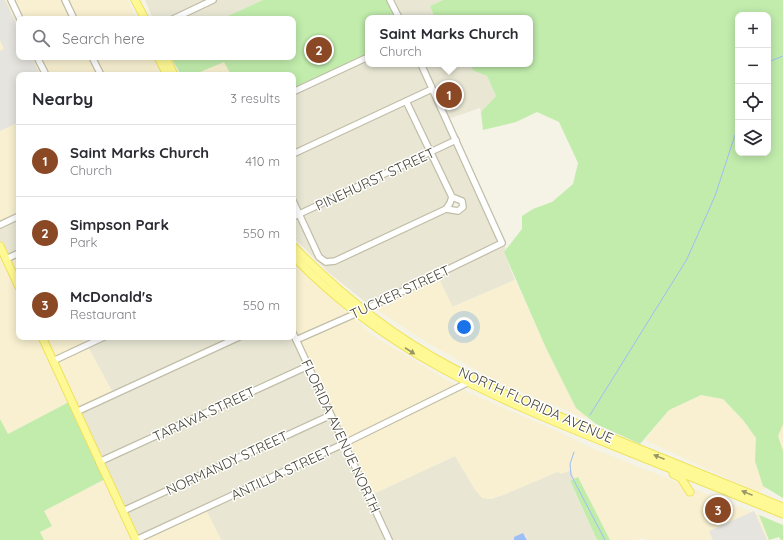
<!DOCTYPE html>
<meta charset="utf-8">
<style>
:root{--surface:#fff;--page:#f7f7f7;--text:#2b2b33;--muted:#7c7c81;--line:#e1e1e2;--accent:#8a4825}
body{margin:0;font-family:Quicksand,sans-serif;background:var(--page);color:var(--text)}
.controls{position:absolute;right:12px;top:12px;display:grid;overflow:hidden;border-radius:8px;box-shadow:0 2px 10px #0003}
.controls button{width:36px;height:36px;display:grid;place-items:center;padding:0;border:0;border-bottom:1px solid var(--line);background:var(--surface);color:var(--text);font:20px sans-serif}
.you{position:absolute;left:464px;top:327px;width:14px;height:14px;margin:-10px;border:3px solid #fff;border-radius:50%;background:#1a73e8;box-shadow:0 0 0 6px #1a73e833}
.badge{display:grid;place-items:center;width:26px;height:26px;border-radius:50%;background:var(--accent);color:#fff;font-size:13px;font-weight:700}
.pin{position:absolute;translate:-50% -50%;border:2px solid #fff;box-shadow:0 1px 4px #0006}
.popup{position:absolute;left:365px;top:15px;width:168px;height:52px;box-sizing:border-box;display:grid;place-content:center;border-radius:8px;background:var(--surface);filter:drop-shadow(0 1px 3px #0005);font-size:13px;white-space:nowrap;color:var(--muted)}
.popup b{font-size:15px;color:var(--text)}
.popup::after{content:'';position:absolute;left:50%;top:100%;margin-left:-8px;border:8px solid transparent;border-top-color:var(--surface)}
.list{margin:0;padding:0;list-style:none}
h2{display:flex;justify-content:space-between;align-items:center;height:52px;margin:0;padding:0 16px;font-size:17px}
h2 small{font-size:13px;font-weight:400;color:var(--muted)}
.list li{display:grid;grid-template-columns:26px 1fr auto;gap:12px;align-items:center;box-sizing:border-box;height:72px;padding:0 16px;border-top:1px solid var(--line)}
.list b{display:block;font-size:15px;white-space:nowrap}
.list p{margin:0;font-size:13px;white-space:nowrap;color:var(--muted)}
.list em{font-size:13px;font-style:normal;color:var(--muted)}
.icon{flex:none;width:22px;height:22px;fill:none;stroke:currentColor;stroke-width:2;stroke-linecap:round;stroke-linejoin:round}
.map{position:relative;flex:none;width:783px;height:540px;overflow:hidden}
.search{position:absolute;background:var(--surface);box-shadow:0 2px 10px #0003;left:16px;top:16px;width:280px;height:44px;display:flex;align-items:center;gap:10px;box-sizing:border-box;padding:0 14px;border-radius:8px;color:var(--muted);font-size:15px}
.panel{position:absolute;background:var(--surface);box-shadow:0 2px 10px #0003;left:16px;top:72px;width:280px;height:268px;border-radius:8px}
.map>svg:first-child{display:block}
.residential{fill:#e9e7d4}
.commercial{fill:#f8f0d0}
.green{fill:#c1ecac;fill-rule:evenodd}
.parking{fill:#e5e4df}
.water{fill:#9ebef6}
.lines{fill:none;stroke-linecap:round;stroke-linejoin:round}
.stream{stroke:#9ebef6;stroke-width:1}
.minor-casing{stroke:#c1bea8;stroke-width:8}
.major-casing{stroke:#eee35b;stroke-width:9}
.minor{stroke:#fff;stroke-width:5.5}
.major{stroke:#fff995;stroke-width:7}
.oneway{fill:#9a9660}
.labels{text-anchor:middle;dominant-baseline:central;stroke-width:3;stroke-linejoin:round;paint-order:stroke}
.street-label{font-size:14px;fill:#484535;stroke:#fff}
</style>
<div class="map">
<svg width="783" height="540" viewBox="0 0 783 540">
<rect width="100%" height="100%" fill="#f5f3e6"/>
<path class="residential" d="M145 0H208L168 19H153Z
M218 0H263L221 19H178Z
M395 0H443L430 6 435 18H403Z
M368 60V64H418L429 88 293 151V94Z
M423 64H469L474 71 487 76 496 96 481 112 480 108 448 119Z
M431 92 454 139 431 150 409 102Z
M405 104 428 151 300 211 293 196V156Z
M455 143 500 242 369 305 328 272 293 237V219L298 217 326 264H333L446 211 461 212 465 208 453 196 433 154Z
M430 155 449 198 445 207 334 259 326 260 322 257 302 215Z
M19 219V250L7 256 0 241V228Z
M504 245 506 249 504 252 515 280 452 307 438 277Z
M110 337H234L113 393 88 347Z
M244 337H293L306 365 100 459 79 413Z
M308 369 329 414 123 509 102 463Z
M331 418 342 441 340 443 136 537 125 513Z
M344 446 386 540H221L206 510Z
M455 456 476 491 491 499 503 495 557 472 571 470 575 479 570 482 597 540H527L526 536 514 537V540H391L371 495Z"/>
<path class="commercial" d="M0 0H9L19 22V57H35L44 75H19V214L0 223Z
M13 0H63L72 19H22Z
M67 0H128L136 19H76Z
M40 57H90L99 75H48Z
M94 57H153L161 75H103Z
M224 62 231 75H194Z
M0 250 19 292V337H39L69 402 8 434 0 419Z
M19 255V283L9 260Z
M293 261 349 314 297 337 293 328Z
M438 277 453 307 515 280 546 348 576 408 591 420 505 386 426 342 374 308Z
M353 317 372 335 457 386 345 439 299 341Z
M44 337H82L85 343 54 358Z
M88 347 113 393 77 409 55 362Z
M461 389 572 438 584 445 759 515 769 540H645L644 537 637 540H610L578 478 575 479 571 470 562 474 557 472 503 495 491 499 482 498 476 491 455 456 371 495 347 443Z
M701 395 723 399 743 420 756 438 755 461 763 486 766 488 758 493 645 440 669 410Z
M783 424V451L778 436Z
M105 479 134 540H44L40 532 52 526 44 511Z
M206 510 221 540H140Z"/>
<path class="green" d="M263 0H388L397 18H368V55L293 90V75H231L224 62 193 75H181L171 57H293V19H221Z
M443 0H783V424L778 436 783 451V498L763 486 755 461 756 438 743 420 723 399 701 395 669 410 640 444 596 424 576 408 546 348 504 252 522 229V216L533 209 552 202 573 184 578 163 559 122 537 112 516 122 483 130 481 112 496 96 487 76 474 71 469 64H530V18H435L430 6ZM738 15H768V153H738Z
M69 402 105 479 44 511 52 526 40 532 44 540H0V419L8 434Z
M578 477 610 540H597L570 481Z
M759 515 783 525V540H781L779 537 769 540Z"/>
<path class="parking" d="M0 0H5L19 29V57H32L40 75H19V122L0 131V51L4 49 0 40Z
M754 511 767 540H713L709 531Z"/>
<path class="water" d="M523 533 527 540H514V537Z"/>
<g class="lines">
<path class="stream" d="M768 62 783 56
M590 415 687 259 715 196 738 126
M574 452 570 464 571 475 605 540"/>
<defs>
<path id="minor" d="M11 0 20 19
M65 0 74 19
M390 0 399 18
M173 19 213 0
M37 57 46 75
M92 57 101 75
M293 92 368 57
M293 154 432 89
M293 201 319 257 326 262 335 261 446 209 450 203 452 197 406 101
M446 209 458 211 463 207 462 201 452 197
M293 217 456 140
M0 225 19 216
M6 259 19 253
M293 333 389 540
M296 340 364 310 502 243 421 64
M53 361 104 337
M76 412 239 337
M99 462 308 366
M123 511 331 415
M136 540 341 445 467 383"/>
<path id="major" d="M135 0 145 19
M158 57 167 75
M166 57 174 75
M0 246 19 287
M293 246C340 294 392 336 451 367 492 390 535 406 578 424 646 452 715 479 783 507
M293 256C386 352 488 395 609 444 667 467 725 491 783 514
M42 337 136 540
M673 474 681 478 690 492"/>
</defs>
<use href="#minor" class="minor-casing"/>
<use href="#major" class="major-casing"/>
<use href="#minor" class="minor"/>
<use href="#major" class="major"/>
</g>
<defs><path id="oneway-solid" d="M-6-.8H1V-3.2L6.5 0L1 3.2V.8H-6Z"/></defs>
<g class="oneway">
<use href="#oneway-solid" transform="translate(410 351) rotate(33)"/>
<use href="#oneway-solid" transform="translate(659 457) rotate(-158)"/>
<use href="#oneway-solid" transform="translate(747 493) rotate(-158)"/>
</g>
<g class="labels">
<g class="street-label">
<text transform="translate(375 179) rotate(-25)">PINEHURST STREET</text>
<text transform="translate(400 292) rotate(-25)">TUCKER STREET</text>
<text transform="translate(536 405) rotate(24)">NORTH FLORIDA AVENUE</text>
<text transform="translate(204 414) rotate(-25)">TARAWA STREET</text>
<text transform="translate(341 436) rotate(65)">FLORIDA AVENUE NORTH</text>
<text transform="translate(227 463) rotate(-25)">NORMANDY STREET</text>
<text transform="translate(281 473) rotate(-25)">ANTILLA STREET</text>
</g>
</g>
</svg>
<div class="controls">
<button>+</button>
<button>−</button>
<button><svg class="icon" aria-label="locate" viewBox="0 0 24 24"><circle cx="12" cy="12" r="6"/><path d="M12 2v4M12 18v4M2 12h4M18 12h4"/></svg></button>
<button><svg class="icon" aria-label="layers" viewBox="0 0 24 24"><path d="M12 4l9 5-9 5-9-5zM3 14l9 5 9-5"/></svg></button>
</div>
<div class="you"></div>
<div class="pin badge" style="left:449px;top:95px">1</div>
<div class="popup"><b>Saint Marks Church</b>Church</div>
<div class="pin badge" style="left:319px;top:50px">2</div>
<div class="pin badge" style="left:718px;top:510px">3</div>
<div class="search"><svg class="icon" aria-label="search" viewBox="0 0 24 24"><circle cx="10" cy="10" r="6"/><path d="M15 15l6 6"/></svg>Search here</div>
<section class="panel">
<h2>Nearby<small>3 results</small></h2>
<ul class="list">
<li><span class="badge">1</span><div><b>Saint Marks Church</b><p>Church</p></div><em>410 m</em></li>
<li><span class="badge">2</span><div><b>Simpson Park</b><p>Park</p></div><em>550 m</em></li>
<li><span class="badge">3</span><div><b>McDonald's</b><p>Restaurant</p></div><em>550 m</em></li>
</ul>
</section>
</div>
